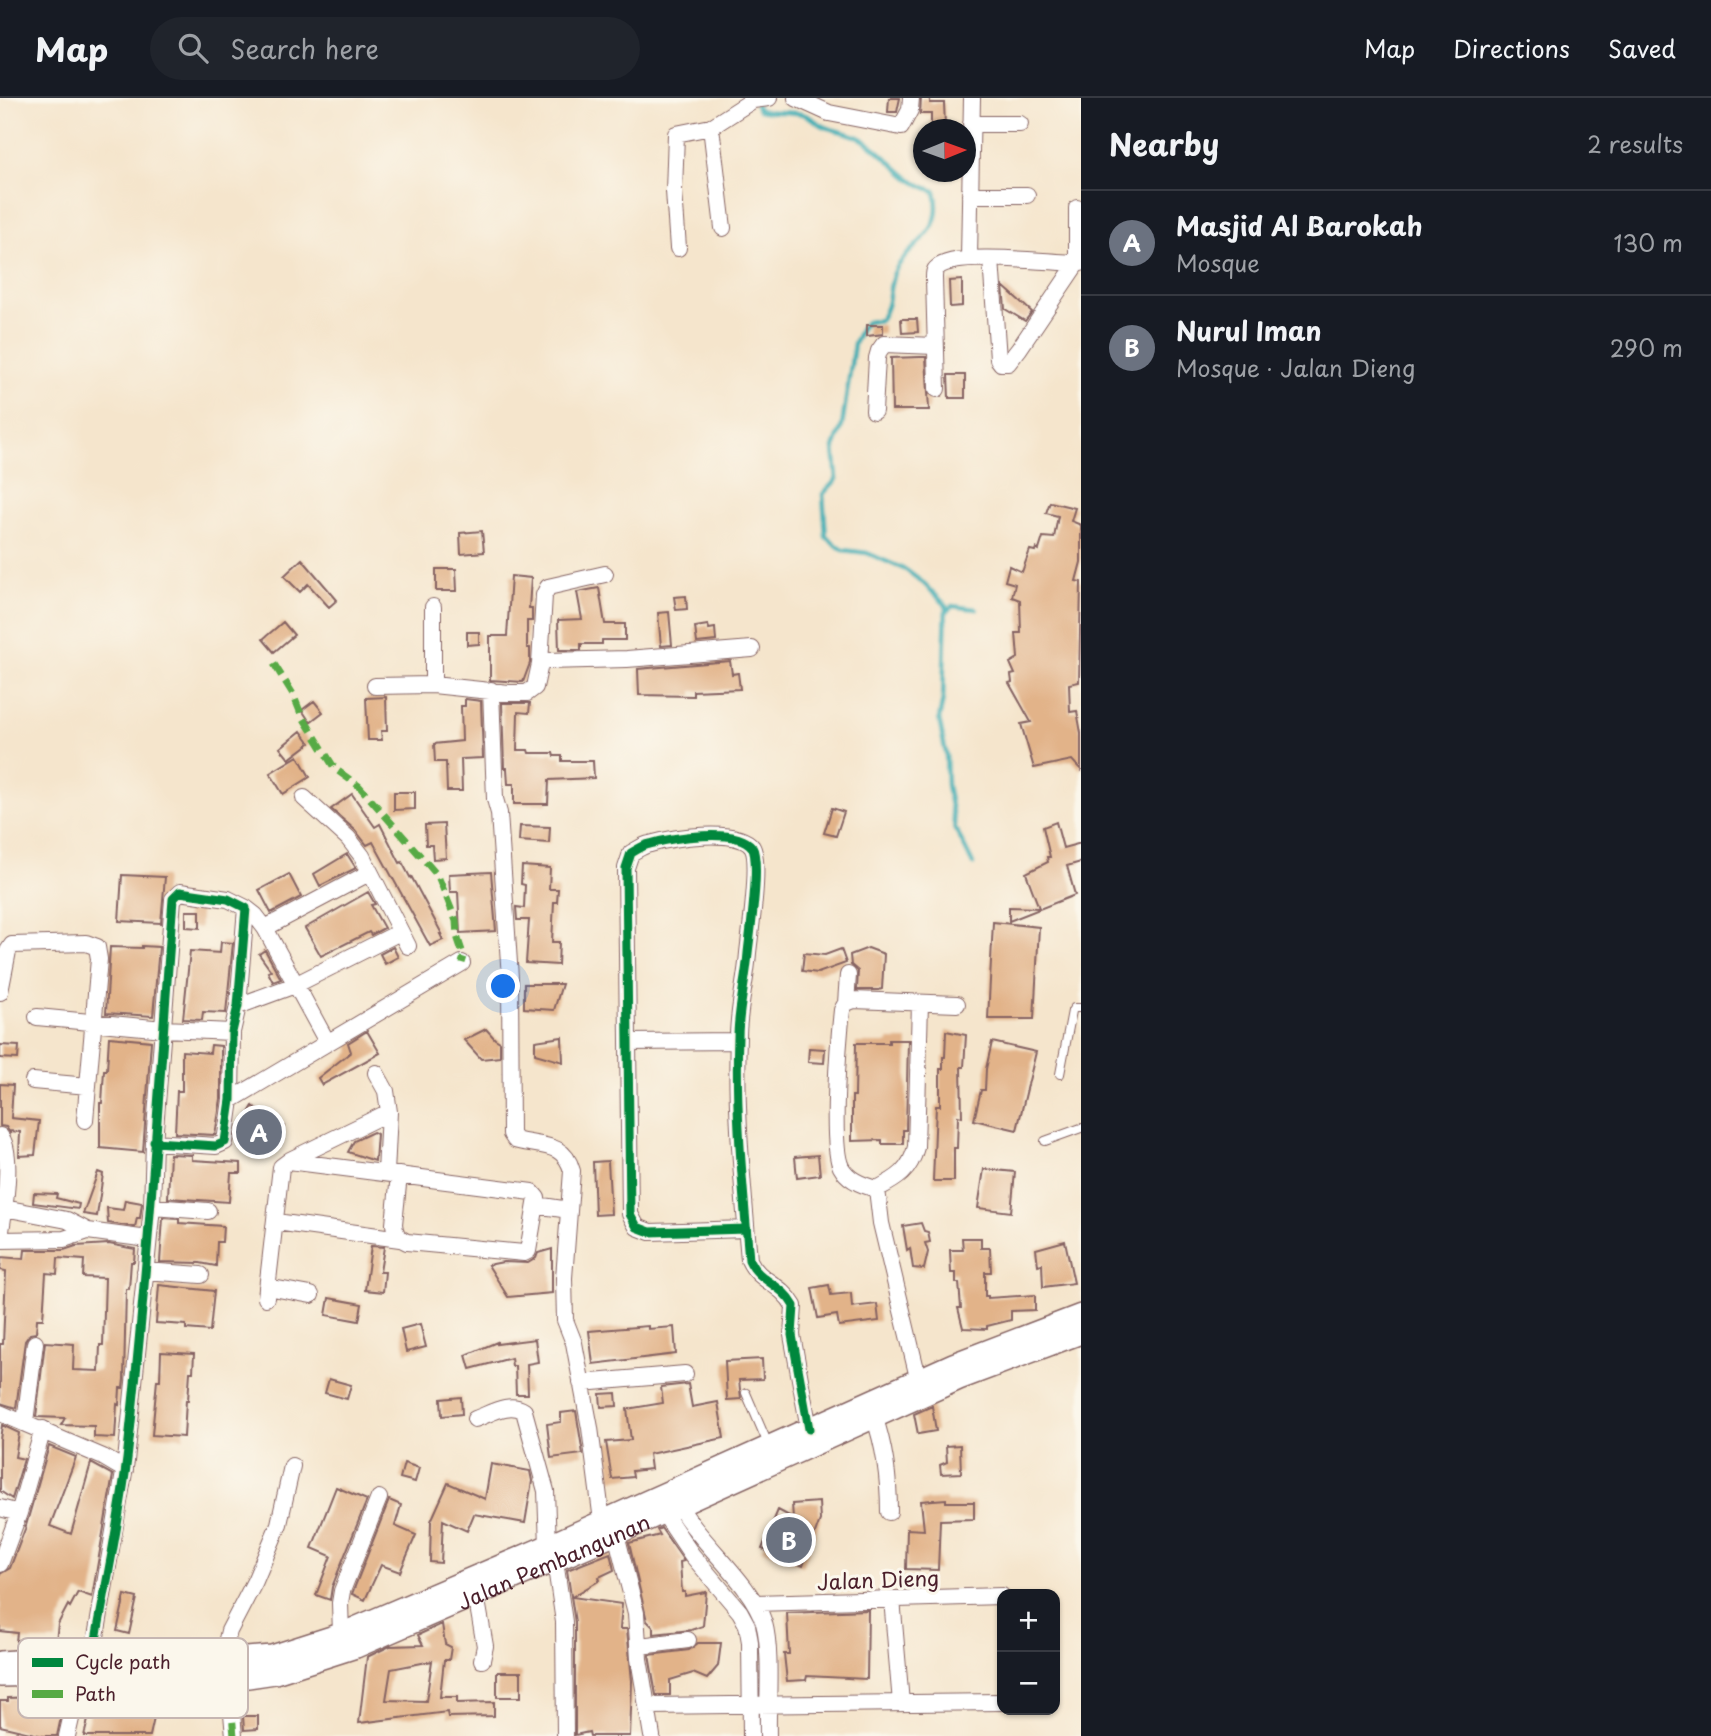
<!DOCTYPE html>
<meta charset="utf-8">
<style>
:root{--surface:#171b24;--page:#20242c;--text:#f1f3f6;--muted:#9ea1a6;--line:#363941;--accent:#d690ce}
body{margin:0;font-family:"Playpen Sans",sans-serif;background:var(--page);color:var(--text)}
.controls{position:absolute;right:21px;bottom:21px;display:grid;overflow:hidden;border-radius:14px;box-shadow:0 2px 5px #0004}
.controls button{width:63px;height:63px;display:grid;place-items:center;padding:0;border:0;border-bottom:2px solid var(--line);background:var(--surface);color:var(--text);font:35px sans-serif}
.compass{position:absolute;left:913px;top:21px;width:63px;height:63px;border-radius:50%;background:var(--surface);box-shadow:0 2px 5px #0004;rotate:89deg}
.you{position:absolute;left:504px;top:889px;width:24px;height:24px;margin:-18px;border:5px solid #fff;border-radius:50%;background:#1a73e8;box-shadow:0 0 0 10px #1a73e833}
.badge{display:grid;place-items:center;width:46px;height:46px;border-radius:50%;background:var(--accent);color:#fff;font-size:23px;font-weight:700}
.pin{position:absolute;translate:-50% -50%;border:4px solid #fff;box-shadow:0 2px 7px #0006}
.list{margin:0;padding:0;list-style:none}
h2{display:flex;justify-content:space-between;align-items:center;height:91px;margin:0;padding:0 28px;font-size:30px}
h2 small{font-size:23px;font-weight:400;color:var(--muted)}
.list li{display:grid;grid-template-columns:46px 1fr auto;gap:21px;align-items:center;box-sizing:border-box;height:105px;padding:0 28px;border-top:2px solid var(--line)}
.list b{display:block;font-size:26px;white-space:nowrap}
.list p{margin:0;font-size:23px;white-space:nowrap;color:var(--muted)}
.list em{font-size:23px;font-style:normal;color:var(--muted)}
.icon{flex:none;width:38px;height:38px;fill:none;stroke:currentColor;stroke-width:2;stroke-linecap:round;stroke-linejoin:round}
.map{position:relative;flex:none;width:1081px;height:1638px;overflow:hidden}
header{display:flex;align-items:center;gap:42px;box-sizing:border-box;height:98px;padding:0 35px;background:var(--surface);border-bottom:2px solid var(--line)}
header strong{font-size:33px}
nav{display:flex;gap:38px;margin-inline-start:auto;font-size:24px}
.search{width:490px;height:63px;background:var(--page);display:flex;align-items:center;gap:18px;box-sizing:border-box;padding:0 24px;border-radius:38px;color:var(--muted);font-size:26px}
main{display:flex}
aside{flex:1;background:var(--surface)}
.map>svg:first-child{display:block}
.lines{fill:none;stroke-linecap:round;stroke-linejoin:round}
.stream{stroke:#3cadb4;stroke-width:4.5}
.building{fill:#e2b389;fill-rule:evenodd}
.lane-casing{stroke:#866463;stroke-width:10}
.street-casing{stroke:#866463;stroke-width:18}
.secondary-casing{stroke:#866463;stroke-width:24}
.lane{stroke:#fff;stroke-width:8}
.street{stroke:#fff;stroke-width:16}
.secondary{stroke:#fff;stroke-width:21}
.quiet{stroke:#57aa44;stroke-width:7;stroke-dasharray:14 7;stroke-linecap:butt}
.cycleway-casing{stroke:#fbf7ec;stroke-width:13}
.cycleway{stroke:#00873e;stroke-width:9}
.labels{text-anchor:middle;dominant-baseline:central;stroke-width:6;stroke-linejoin:round;paint-order:stroke}
.street-label{font-size:21px;fill:#4a1f2b;stroke:#fbf7ec}
.key{fill:#fbf7ec;stroke:#c6b6b2;stroke-width:2}
.key-label{font-size:19px;fill:#4a1f2b}
</style>
<header>
<strong>Map</strong>
<div class="search"><svg class="icon" aria-label="search" viewBox="0 0 24 24"><circle cx="10" cy="10" r="6"/><path d="M15 15l6 6"/></svg>Search here</div>
<nav><a>Map</a><a>Directions</a><a>Saved</a></nav>
</header>
<main>
<div class="map">
<svg width="1081" height="1638" viewBox="0 0 1081 1638">
<rect width="100%" height="100%" fill="#fbf7ec"/>
<filter id="ink" filterUnits="userSpaceOnUse"><feTurbulence type="fractalNoise" baseFrequency=".0143" numOctaves="2"/><feDisplacementMap in="SourceGraphic" scale="14" xChannelSelector="R" yChannelSelector="G"/><feConvolveMatrix kernelMatrix="1 2 1 2 8 2 1 2 1" color-interpolation-filters="sRGB"/></filter>
<filter id="wash" filterUnits="userSpaceOnUse"><feTurbulence type="fractalNoise" baseFrequency=".00686" numOctaves="4" result="noise"/><feDisplacementMap in="SourceGraphic" scale="28" xChannelSelector="R" yChannelSelector="G"/><feGaussianBlur stdDeviation="1.57" result="paint"/><feColorMatrix in="noise" values="0 0 0 0 0 0 0 0 0 0 0 0 0 0 0 0 0 1.4 0 .05"/><feComposite in="paint" operator="in"/></filter>
<g filter="url(#wash)">
<rect width="100%" height="100%" fill="#f5e5cc"/>
<g class="lines">
<path class="stream" d="M756 7 759 12C773 15 788 13 802 16 811 18 818 26 826 29 837 34 850 34 862 41 891 58 900 82 935 93 945 137 914 141 896 171 886 189 893 204 880 222L867 224 861 230 854 246 842 328 834 350 837 381 823 396 826 439 843 452 867 455 906 472 922 484 946 507 943 601 939 621 946 656 947 687 955 730 973 766
M947 513 952 508 976 511"/>
</g>
<g id="blocks">
<path class="building" d="M889 0H900L897 14H888Z
M921 0H930V5H944L945 28H931V16H920Z
M962 182V208L950 209 949 183Z
M1003 188 1032 214 1025 223 1005 211Z
M901 221H917L918 234 902 235Z
M867 227H883V236L867 238Z
M920 259H926L929 312H892L891 260Z
M948 277H965V300H949Z
M1050 404 1075 410 1071 423 1081 427V464L1076 483 1081 484 1079 584 1069 586 1070 614 1077 613 1081 635V672L1072 662 1034 670 1021 626 1031 624 1009 585 1012 584 1011 577 1015 576 1010 565 1018 560 1016 535H1021L1020 502 1012 499 1015 486 1005 483 1009 468 1022 474 1030 452 1035 453 1036 450 1039 452 1043 439 1054 440 1058 418 1046 415Z
M482 433 484 454 461 456 460 435Z
M302 461 337 502 329 509 308 486 300 494 284 478Z
M436 471H456L457 493H436Z
M511 478 531 480 529 510H532V523H527V550H530V565L523 584 490 582V538H507Z
M599 490 605 526H625V542H602V546H581V552H559L558 522 582 521 577 494Z
M686 498 687 511 676 512 674 499Z
M669 514 672 547 661 548 658 515Z
M283 524 294 537 274 554 263 541Z
M708 527 709 531 715 530 716 543 697 545 695 529Z
M467 534H479V546L467 547Z
M730 563 732 576 738 575 740 591 693 593V598L639 597 638 571Z
M386 599 387 633H381L382 642H368L366 600Z
M465 601 481 603 483 660 461 661 462 693H447L446 664H435L434 646 462 643 461 608H465Z
M314 603 323 614 310 624 302 612Z
M502 605H530L529 615 518 614 517 652H528L529 655H553L554 658H562V663H593L594 680 549 682 548 706H514V686H508L507 670H504Z
M301 633 310 645 289 661 280 650Z
M298 658 310 679 283 696 270 675Z
M394 694H415V711L394 712Z
M352 696 375 729 380 726 400 765 402 764 411 781V778L442 836H440L443 842 430 848 373 744 367 747 355 732 331 711Z
M832 710 844 714 836 738 824 735Z
M1056 724 1063 750 1081 745V764L1067 768 1075 797 1009 823V809L1039 810 1026 775 1048 764 1047 759H1050L1043 729Z
M444 726 446 760 433 761 432 747H426L425 727Z
M520 728 550 729 549 745 519 743Z
M347 756 356 770 320 788 314 776Z
M522 768 550 770 549 791H558L557 804H554L552 844H559L558 867 526 865 529 822H517L516 809 524 810 525 787 521 786Z
M491 774 496 833 460 835 458 794H450L449 776Z
M289 776 301 799 271 815 259 792Z
M122 777 165 779 161 825 119 823Z
M368 794 375 806 371 807 384 830 371 837 369 834 321 858 305 830Z
M186 813H200V830L186 829Z
M993 824 1039 829 1034 921H988Z
M221 844 233 845 226 915 203 914 202 922 183 921 190 853 220 855Z
M142 848 159 849 153 918 106 915 110 849 142 850Z
M393 849 398 859 385 866 380 856Z
M868 850 884 856 882 891 879 892H857L858 873 851 867 850 857Z
M841 851 846 865 818 875 802 873 804 855 825 857Z
M265 852 281 881 273 884 268 874 271 873 259 856Z
M524 886H562L554 912 524 910Z
M486 931 495 941 500 944V959L481 961 464 942Z
M367 933 380 955 322 987 318 980 351 954 348 945Z
M946 933 966 937 964 969H961L962 1019 958 1018 957 1050H954V1083H933L936 1008H940V971H943V959H945Z
M109 939 151 943 143 1054 100 1050V1005H102L104 972H107Z
M562 939 563 964 535 956V943Z
M889 942H908L906 1032H903V1046H882V1042L852 1043V998H855L856 945H889Z
M992 944 1036 954 1017 1032 974 1022 981 992H985L986 971Z
M0 947 19 948 18 961 0 960Z
M211 947 221 948V1001L215 1037 175 1035 177 993H182V953L210 955Z
M809 950 825 951 824 965 808 964Z
M0 986 13 987 11 1020 39 1023 35 1057 19 1058 20 1034 10 1033V1035L6 1029 0 1028Z
M253 1008 284 1028 267 1057 236 1041 237 1035Z
M373 1034 377 1036 375 1063 348 1054 354 1043Z
M170 1056 192 1057V1062L241 1065V1075H231L229 1104 168 1100Z
M818 1057 820 1077 797 1080 795 1059Z
M608 1063 611 1116 595 1117 593 1064Z
M984 1071 1015 1074 1011 1114 978 1110Z
M98 1074 103 1076 97 1118 83 1116Z
M34 1095 57 1096 56 1100 79 1106 78 1111 33 1105Z
M125 1102 142 1105 140 1120H137L135 1129 108 1125 107 1110 123 1112Z
M163 1120 179 1121V1125L223 1128 222 1144H217L216 1168 200 1165 160 1164Z
M921 1125 924 1133 928 1134 930 1144 925 1145 928 1154 924 1171 913 1170 910 1150 907 1152 903 1128Z
M962 1140H981V1150H990L991 1174H985V1198H988V1200L1035 1197V1212L1011 1213V1222L987 1228V1231L963 1230 958 1210H961L959 1185H956V1175H951L950 1152H963Z
M1065 1143 1074 1185 1043 1189 1042 1166 1038 1167 1036 1151Z
M109 1146 135 1151 134 1164H131L129 1191H126L124 1281 123 1290H120L119 1307 117 1306 115 1340 94 1339V1328L61 1327 65 1320 36 1319 45 1244 74 1246 73 1272 99 1273 100 1247H103L105 1180 83 1179 84 1162 58 1160 57 1176 46 1175 43 1221H37L36 1235 30 1236 25 1243 16 1310 0 1305V1246H3L6 1173 0 1172 1 1159 24 1161 25 1152H64L76 1148Z
M371 1148 384 1149 380 1174H385L383 1194 365 1192Z
M552 1151V1195L508 1199 488 1167 503 1164 528 1165 536 1160 538 1155Z
M159 1187 214 1193 210 1233 186 1231V1227L156 1225Z
M829 1187 831 1197 851 1195 852 1209 877 1206 879 1223 839 1228 837 1217 818 1220 812 1190Z
M329 1200 362 1206 359 1223 326 1217Z
M420 1226 426 1249 406 1254 401 1231Z
M648 1228V1231L674 1229 676 1256 593 1266 589 1233Z
M535 1241 538 1264 527 1266 528 1296H516L515 1268H512L511 1260 470 1271 466 1257 497 1244V1246Z
M161 1254 194 1256 193 1274H190L188 1302H186L184 1339 152 1337 157 1282H160Z
M762 1261 763 1281 739 1282 741 1301 727 1302 725 1263Z
M329 1281 351 1287 347 1301 325 1295Z
M688 1286 692 1309 718 1304 724 1340 649 1356 651 1371 632 1373 633 1379 612 1381 606 1344 631 1342 627 1311 663 1305 661 1289Z
M616 1295 617 1308 601 1309 600 1296Z
M461 1299 462 1316 442 1318 441 1301Z
M932 1308 936 1333 918 1336 914 1316Z
M576 1313 583 1356 551 1360 547 1326 561 1324V1315Z
M2 1327 19 1335 15 1359 24 1361 12 1401 0 1393V1342Z
M960 1347 961 1375 941 1376 940 1367 947 1364 946 1348Z
M49 1348 76 1359 50 1428 71 1436 91 1365 113 1377 92 1499 78 1494 70 1509 68 1507 58 1526 56 1543H16L17 1535 0 1533V1476L10 1470 25 1431Z
M404 1365 419 1370 415 1384 400 1380Z
M491 1366 530 1373 532 1383 525 1425 474 1416 467 1433 443 1422 441 1465 430 1464 431 1423 448 1385 485 1401Z
M336 1389 367 1402 332 1489 330 1502 316 1497 331 1458 312 1450Z
M946 1401V1404H974V1421L940 1422 938 1472 906 1471 907 1431 924 1432 921 1403Z
M389 1402 401 1407 395 1428 416 1437 400 1474 381 1467 365 1502 352 1496Z
M819 1404 820 1422 803 1468 762 1451 778 1412 793 1420 792 1406Z
M661 1430 684 1463 680 1464 682 1494H685V1498L706 1494 703 1528 691 1532 654 1536V1530L647 1523 629 1445 660 1437 657 1432Z
M610 1455 614 1472 599 1479 600 1482 572 1499 622 1506 620 1531H627L632 1583 630 1638H590L589 1634 575 1637V1524L567 1472Z
M125 1497 137 1500 129 1536 117 1533Z
M868 1512 867 1581 807 1578 806 1582 787 1583 784 1556H789L787 1515Z
M442 1526 445 1546 451 1549 449 1562H444L440 1599H457V1605L494 1604V1618L448 1619 447 1614 359 1625 367 1559 390 1548 423 1547 418 1537ZM432 1563 426 1603 386 1602 391 1571Z
M698 1545H721L718 1568 707 1581 693 1575 670 1582V1597H656L649 1557 689 1552Z
M497 1574H521V1599H497Z
M119 1590 139 1593 137 1606 156 1611 150 1638H84L91 1610 114 1613Z
M53 1596H66L57 1638H43L0 1628V1603H8V1600L33 1599V1597L53 1599Z
M243 1618H258V1631L244 1632Z"/>
</g>
</g>
<g filter="url(#ink)">
<use href="#blocks" fill-opacity="0" stroke="#866463" stroke-width="2"/>
<g class="lines">
<defs>
<path id="lane" d="M1060 976 1072 913 1074 910H1081
M1045 1043 1081 1030
M746 1295 768 1346"/>
<path id="street" d="M796 0 829 15 901 29 910 12 911 0
M971 26H1020
M711 29 723 130
M970 97H1027
M678 150 674 93 676 36 711 29 753 2 769 0
M969 160 972 0
M991 161 998 261 1001 265H1008L1019 251 1077 165V110
M937 291 934 180C934 176 934 172 937 170 955 152 1054 165 1081 165
M874 313 877 260 879 253 884 246 935 248
M540 566 544 497 548 489 605 476
M433 587V509
M375 588 433 587 509 595H527L535 589 540 566 547 563 627 561 752 551
M491 592 495 701 499 715 510 880 511 1036 515 1042C540 1049 564 1043 572 1073L564 1180 565 1222 574 1245 590 1330 602 1423
M304 700 348 740 362 758 408 848
M246 810 255 817 265 830 327 944
M265 830 369 775
M0 894 8 853 12 847 86 845 97 849 99 861 85 1022
M846 905 848 877
M920 905 916 1049C910 1073 898 1080 877 1091L881 1125 921 1292
M238 908 295 887 400 834
M37 919 164 931 232 934
M628 944 738 943
M376 975 386 993 389 1014 386 1075
M33 983 88 988
M231 1002 462 865
M0 1038C15 1054 3 1118 0 1140
M290 1062 389 1014
M877 1091C864 1088 848 1082 841 1069 830 1046 839 940 842 912L846 905 854 902 957 906
M536 1107 569 1112
M152 1109 208 1113
M4 1110 67 1122 88 1133 148 1141
M276 1124 400 1141
M746 1131 650 1134 637 1129 630 1116 626 770 631 755C637 752 643 747 650 746 671 740 737 729 752 749 761 763 750 835 748 855 746 883 738 911 738 939 735 1014 743 1089 749 1162 759 1184 781 1185 794 1208L792 1237 809 1331
M0 1142 64 1141 88 1133
M145 1173 201 1177
M267 1189 311 1197
M266 1200 281 1069 289 1063 532 1094 537 1100 528 1153 524 1155 407 1144C398 1140 395 1136 394 1126L399 1077
M581 1285 685 1276
M0 1315 103 1359 125 1372
M874 1318C885 1350 889 1380 889 1414
M475 1321C490 1316 509 1303 524 1313L546 1393 548 1448
M25 1324 35 1245
M674 1398C695 1443 750 1481 764 1525 772 1553 767 1607 768 1638
M659 1408 692 1457 740 1514 747 1527 750 1544 751 1638
M0 1410 19 1415
M616 1436 636 1515 639 1561 652 1638
M555 1463 564 1524 565 1638
M0 1466 19 1415 43 1331
M476 1497 485 1548 482 1562
M892 1501 901 1605
M755 1505 1002 1498
M341 1536 340 1505 342 1493 379 1400
M640 1548 688 1542
M222 1562 229 1533 255 1483 279 1426 292 1368
M91 1568 126 1363 152 1109 154 1044 173 801 180 794 228 801 246 810 238 908 232 934 231 1002 225 1044 216 1048 154 1044
M229 1582 234 1638
M648 1608 1002 1604
M67 1638 76 1599 79 1568"/>
<g id="secondary">
<path d="M0 1564 93 1558 188 1564 222 1562 272 1558 341 1536 554 1445 953 1266 1081 1217"/>
<path id="s1" d="M0 1578 93 1576 229 1582 275 1575 356 1549 616 1436 959 1281 1081 1235"/>
</g>
</defs>
<use href="#lane" class="lane-casing"/>
<use href="#street" class="street-casing"/>
<use href="#secondary" class="secondary-casing"/>
<use href="#lane" class="lane"/>
<use href="#street" class="street"/>
<use href="#secondary" class="secondary"/>
<path class="quiet" d="M274 566 293 596 301 616 335 671 359 688 438 778 456 823 457 838 464 859 462 865
M229 1582 234 1638"/>
<defs>
<path id="cycleway" d="M746 1131 650 1134 637 1129 630 1116 626 770 631 755C637 752 643 747 650 746 671 740 737 729 752 749 761 763 750 835 748 855 746 883 738 911 738 939 735 1014 743 1089 749 1162 759 1184 781 1185 794 1208L792 1237 809 1331
M90 1576C102 1504 118 1433 127 1361 148 1175 159 988 173 801L180 794 228 801 246 810 238 908 232 934 231 1002 225 1044 216 1048 154 1044"/>
</defs>
<use href="#cycleway" class="cycleway-casing"/>
<use href="#cycleway" class="cycleway"/>
</g>
</g>
<g class="labels">
<g class="street-label">
<text stroke="none"><textPath href="#s1" startOffset="576">Jalan Pembangunan</textPath></text>
<text transform="translate(878 1481) rotate(-2)">Jalan Dieng</text>
</g>
</g>
<rect x="18" y="1540" width="230" height="80" rx="10" class="key"/>
<rect x="32" y="1560" width="31" height="9" fill="#00873e"/>
<rect x="32" y="1592" width="31" height="8" fill="#57aa44"/>
<g class="key-label">
<text x="75" y="1571">Cycle path</text>
<text x="75" y="1603">Path</text>
</g>
</svg>
<div class="controls">
<button>+</button>
<button>−</button>
</div>
<svg class="compass" viewBox="-18 -18 36 36"><path d="M0-13l5 13h-10z" fill="#e53935"/><path d="M0 13l5-13h-10z" fill="#9ea1a6"/></svg>
<div class="you"></div>
<div class="pin badge" style="left:259px;top:1034px;background:#6b7280">A</div>
<div class="pin badge" style="left:789px;top:1442px;background:#6b7280">B</div>
</div>
<aside>
<h2>Nearby<small>2 results</small></h2>
<ul class="list">
<li><span class="badge" style="background:#6b7280">A</span><div><b>Masjid Al Barokah</b><p>Mosque</p></div><em>130 m</em></li>
<li><span class="badge" style="background:#6b7280">B</span><div><b>Nurul Iman</b><p>Mosque · Jalan Dieng</p></div><em>290 m</em></li>
</ul>
</aside>
</main>
